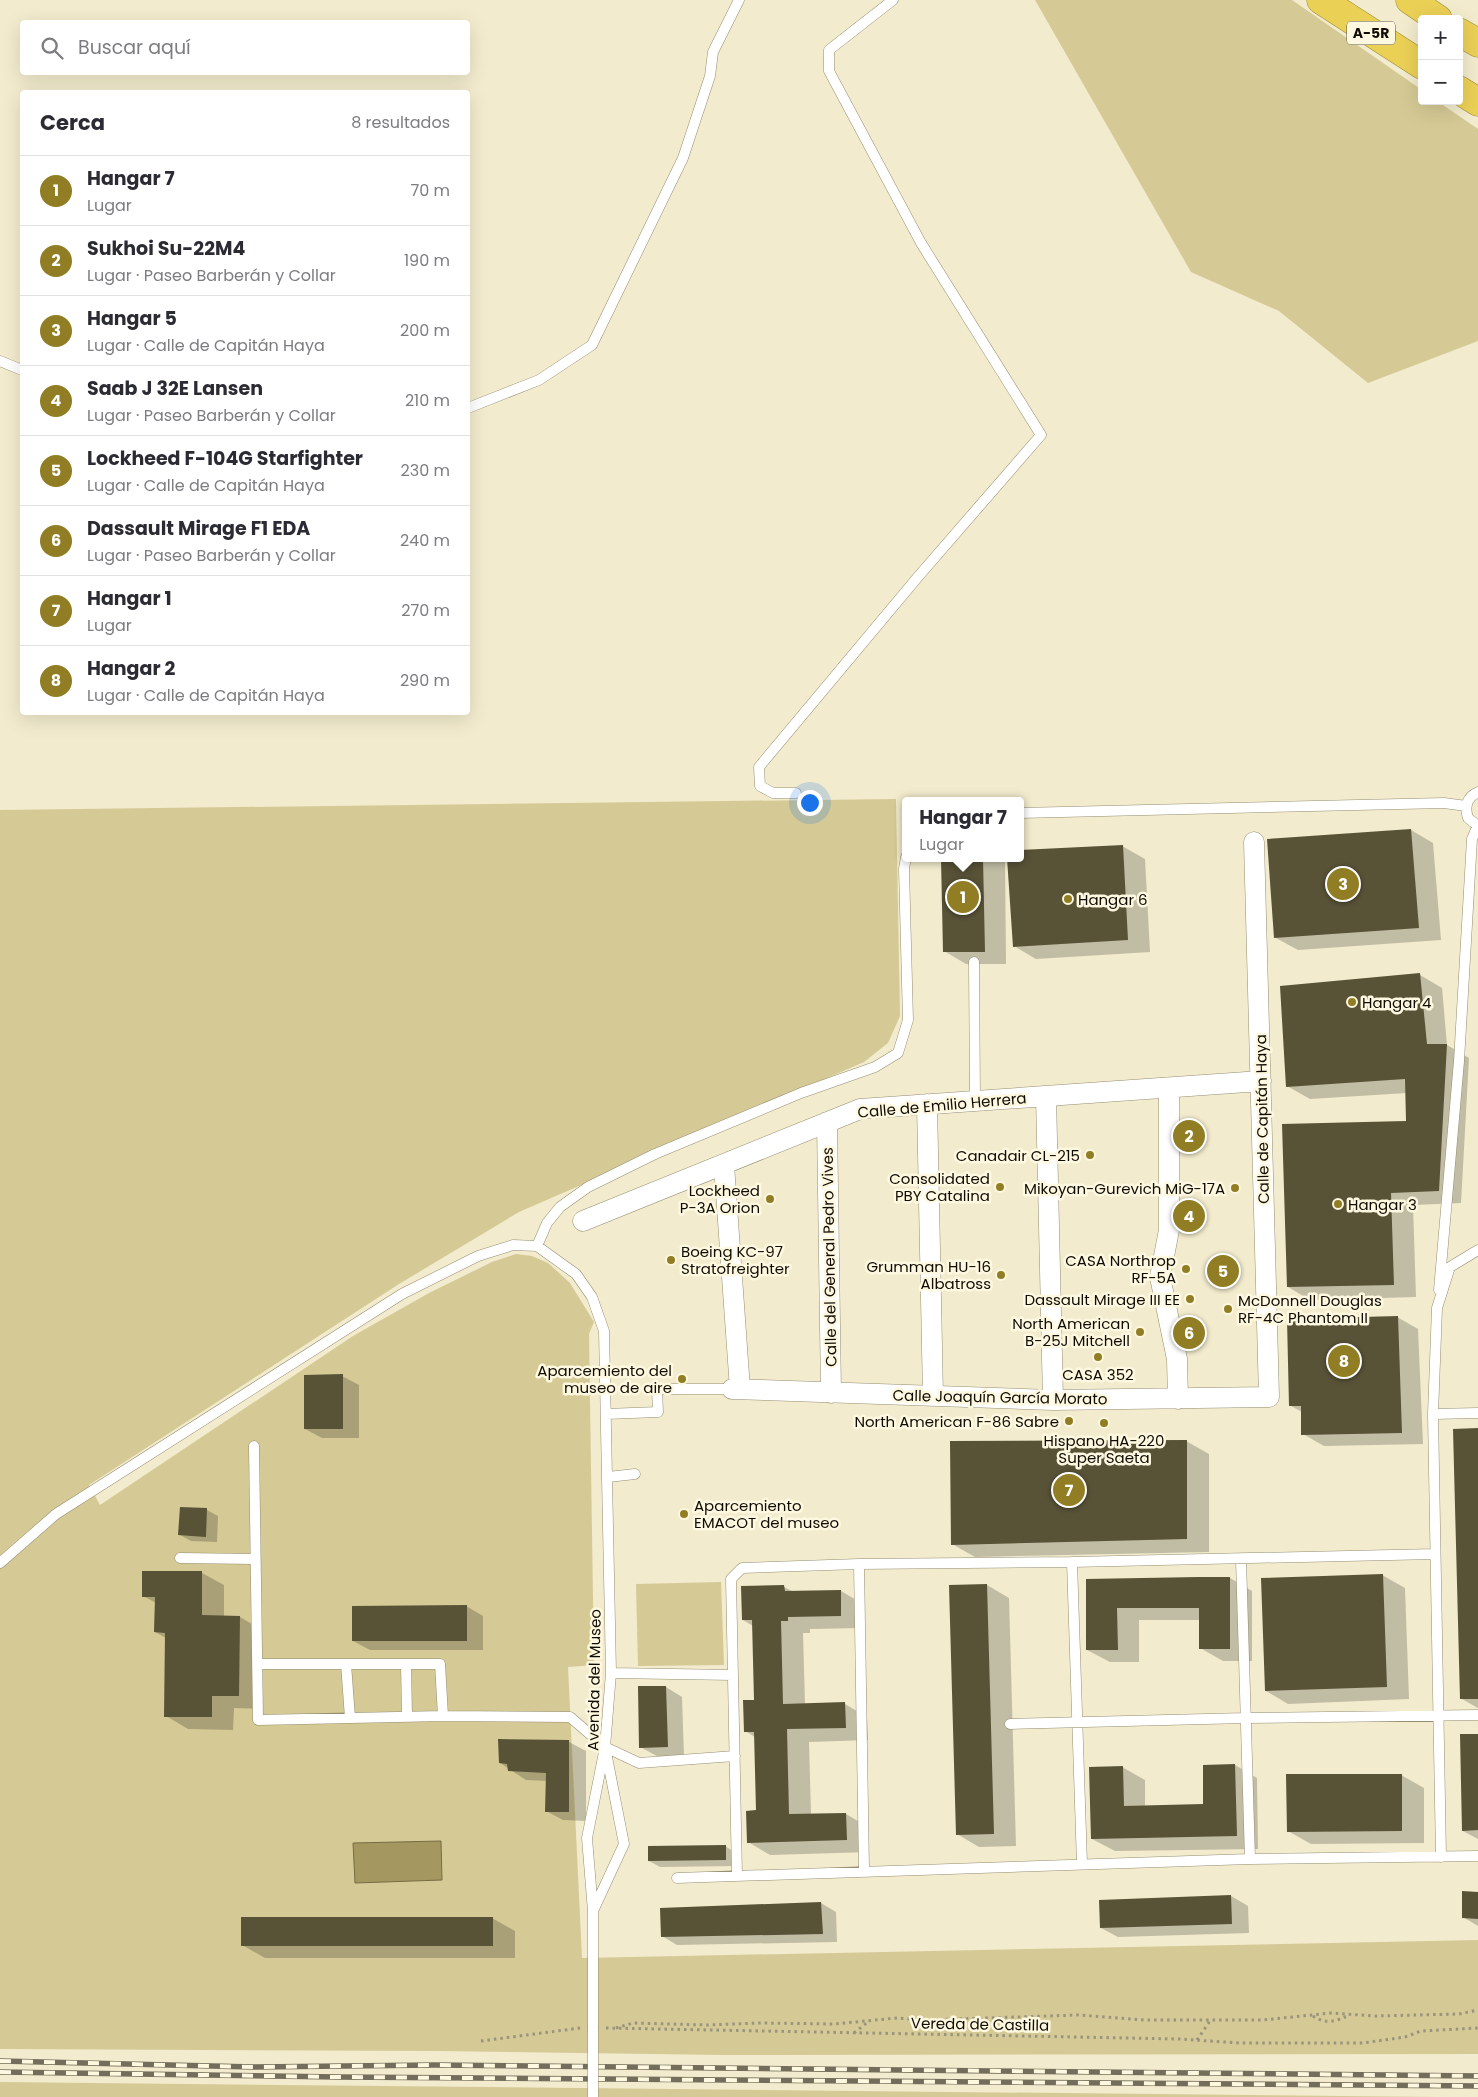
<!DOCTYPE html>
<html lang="es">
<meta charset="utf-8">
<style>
:root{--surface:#fff;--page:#f7f7f7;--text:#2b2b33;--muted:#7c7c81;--line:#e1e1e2;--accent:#917d24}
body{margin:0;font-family:Poppins,sans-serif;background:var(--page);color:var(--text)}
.controls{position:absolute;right:15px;top:15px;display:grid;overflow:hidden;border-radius:5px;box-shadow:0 5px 20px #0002}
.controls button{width:45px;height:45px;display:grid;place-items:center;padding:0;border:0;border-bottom:1px solid var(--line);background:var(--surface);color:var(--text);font:25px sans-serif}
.you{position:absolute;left:809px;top:802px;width:18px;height:18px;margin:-12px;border:4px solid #fff;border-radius:50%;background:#1a73e8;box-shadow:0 0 0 8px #1a73e833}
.badge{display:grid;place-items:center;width:32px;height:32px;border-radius:50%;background:var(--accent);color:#fff;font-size:16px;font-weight:700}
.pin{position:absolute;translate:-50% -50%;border:2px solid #fff;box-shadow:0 1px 5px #0006}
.popup{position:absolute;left:902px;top:797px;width:122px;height:65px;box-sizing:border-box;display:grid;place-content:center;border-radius:5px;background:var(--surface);filter:drop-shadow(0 1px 4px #0005);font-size:16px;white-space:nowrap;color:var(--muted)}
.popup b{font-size:19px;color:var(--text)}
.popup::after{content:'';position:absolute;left:50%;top:100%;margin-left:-10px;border:10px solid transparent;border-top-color:var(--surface)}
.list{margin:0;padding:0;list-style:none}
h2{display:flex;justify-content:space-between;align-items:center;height:65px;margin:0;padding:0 20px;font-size:21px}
h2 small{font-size:16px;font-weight:400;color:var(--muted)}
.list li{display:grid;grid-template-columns:32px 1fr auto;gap:15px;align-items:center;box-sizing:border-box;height:70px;padding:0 20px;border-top:1px solid var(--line)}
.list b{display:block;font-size:19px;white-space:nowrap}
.list p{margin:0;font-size:16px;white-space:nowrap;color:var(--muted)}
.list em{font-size:16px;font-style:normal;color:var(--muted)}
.icon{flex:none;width:28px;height:28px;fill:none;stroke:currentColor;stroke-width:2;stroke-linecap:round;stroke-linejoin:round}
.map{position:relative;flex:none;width:1478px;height:2097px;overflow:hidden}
.search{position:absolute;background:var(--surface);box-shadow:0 5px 20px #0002;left:20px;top:20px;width:450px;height:55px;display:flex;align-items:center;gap:12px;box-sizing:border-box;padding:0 18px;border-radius:5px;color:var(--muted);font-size:19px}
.panel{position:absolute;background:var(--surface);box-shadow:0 5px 20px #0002;left:20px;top:90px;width:450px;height:625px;border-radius:5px}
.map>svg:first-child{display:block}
.green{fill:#d5c995}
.water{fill:#a49760;stroke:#776d44}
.shadow{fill:#0003}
.building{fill:#585237}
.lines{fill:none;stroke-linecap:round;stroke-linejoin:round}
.lane-casing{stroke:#958e72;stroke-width:11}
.street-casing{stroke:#958e72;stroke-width:21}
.highway-casing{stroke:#9e8b39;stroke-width:29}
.path{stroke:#99947e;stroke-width:3;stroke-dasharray:2.5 4;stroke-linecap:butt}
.lane{stroke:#fff;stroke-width:10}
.street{stroke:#fff;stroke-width:20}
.highway{stroke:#ebd056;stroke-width:28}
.rail-casing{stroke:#736e5c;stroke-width:5.5}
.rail{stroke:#fef8e0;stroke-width:4;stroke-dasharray:11;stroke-linecap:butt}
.lane-bridge-casing{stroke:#958e72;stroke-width:11;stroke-linecap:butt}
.lane-bridge{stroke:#fff;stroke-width:10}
.poi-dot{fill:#917d24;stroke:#fef8e0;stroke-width:2}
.labels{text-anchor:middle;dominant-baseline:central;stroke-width:5;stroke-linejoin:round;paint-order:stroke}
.shield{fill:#fef8e0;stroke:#575345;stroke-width:1}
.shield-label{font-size:14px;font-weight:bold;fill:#0f0c03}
.poi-label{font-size:15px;fill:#0f0c03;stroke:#fef8e0;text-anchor:end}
.street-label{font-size:15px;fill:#0f0c03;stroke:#fef8e0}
</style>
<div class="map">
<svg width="1478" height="2097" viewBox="0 0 1478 2097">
<rect width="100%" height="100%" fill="#f2ebcd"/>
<path class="green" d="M1035 0H1292L1422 90V101H1437L1478 129V341L1368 383 1279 311 1191 272Z
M896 799 900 1016 888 1043 864 1062 519 1212 399 1284 89 1485 100 1505 353 1336 429 1293 492 1262 516 1254 532 1256 548 1263 570 1283 594 1322 589 1334 594 1665 568 1667 582 1958 1478 1940V2054L724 2055 440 2051 0 2049V810Z
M721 1582 724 1665 638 1666 636 1584Z
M0 2082 1437 2097H0Z"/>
<path class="water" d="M441 1841 442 1880 355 1883 353 1843Z"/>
<path class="shadow" d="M1411 830 1433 843 1441 940 1298 950 1276 938Z
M1122 846 1145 859 1150 952 1036 959 1014 946 1020 858Z
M942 858H1005L1006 964H966L944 951Z
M1420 975 1442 988 1447 1045 1469 1058 1461 1203 1413 1205 1416 1297 1310 1300 1288 1287 1407 1122V1093L1310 1099 1287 1086Z
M1397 1317 1418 1329 1423 1444 1324 1446 1303 1434 1302 1412 1291 1406Z
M342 1376 359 1385V1438H322L305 1429Z
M1478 1430V1708L1462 1699Z
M1186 1441 1209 1454V1552L975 1557 952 1544Z
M181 1508 207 1510 218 1516 217 1542 191 1541 180 1535Z
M202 1573 224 1585V1617H240L262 1630 261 1709 234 1708 233 1730 188 1729 166 1716V1638L155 1632 156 1603 143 1596Z
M1382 1575 1405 1588 1409 1699 1288 1704 1266 1691Z
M1230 1578 1252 1591V1661H1223L1200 1648V1620H1139V1662H1110L1087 1650V1580Z
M987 1585 1009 1598 1016 1846 979 1847 957 1834 950 1586Z
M784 1587 794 1592 841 1591 863 1604V1628L810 1629V1633H803L805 1705 845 1704 867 1717 868 1740 809 1742 811 1815 846 1814 868 1827 869 1852 770 1855 748 1842 757 1812 755 1737 745 1731 755 1701 753 1626 743 1620Z
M466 1606 483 1616V1650H370L353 1641Z
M666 1687 682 1697 684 1756H657L640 1747Z
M1478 1735V1839L1463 1831Z
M569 1742 586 1751V1821L563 1820 546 1811 547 1781 526 1780 500 1763Z
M1235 1765 1257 1778 1258 1849 1115 1851 1092 1839 1122 1767 1145 1780V1807L1205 1806Z
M1401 1775 1424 1788V1843L1311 1844 1288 1831Z
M725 1846 736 1853 737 1866 660 1867 649 1861Z
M1478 1893V1926L1463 1917Z
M1231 1896 1248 1906 1249 1933 1118 1937 1101 1928 1100 1901Z
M821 1903 836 1912 837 1942 677 1945 662 1936 661 1909Z
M492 1918 515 1931V1958H265L242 1945Z"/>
<path class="building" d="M1411 829 1419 928 1274 938 1267 839Z
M1123 845 1128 940 1013 947 1007 858H1020V850Z
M941 858H983L985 952H943Z
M1420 973 1427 1044H1447L1439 1191 1391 1193 1394 1285 1287 1287 1282 1124 1406 1121 1405 1079 1286 1087 1280 986Z
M1398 1316 1402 1433 1301 1435V1406H1289L1287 1319Z
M343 1374V1429H304V1375Z
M1478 1428V1699H1460L1453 1429Z
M1187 1440V1539L951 1545 950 1441Z
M180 1507 207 1508 206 1537 178 1535Z
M142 1571H202V1615L240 1616 239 1696H212V1717H164L165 1633 154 1632 155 1597H142Z
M1383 1574 1387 1687 1265 1691 1261 1578Z
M1199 1577H1230V1649H1199V1608H1117L1118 1650H1086V1579Z
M987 1584 994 1834 956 1835 949 1585Z
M784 1585 785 1591 841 1590V1616L788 1617V1621H781L783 1704 845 1702 846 1728 787 1729 789 1814 846 1813 847 1840 747 1843 746 1811 756 1810 754 1732H744L743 1700H754L752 1620H742L741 1586Z
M467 1605V1641H352V1606Z
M638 1686H666L668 1747 639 1748Z
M1460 1734H1478V1830L1462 1831Z
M498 1739 569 1740V1812H545L546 1773 508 1771 507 1764 499 1763Z
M1235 1764 1237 1836 1091 1839 1089 1767 1123 1766 1124 1806 1203 1804V1765Z
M1286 1774H1402V1831L1287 1832Z
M726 1845V1860L648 1861V1846Z
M1462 1891 1478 1892V1919L1462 1918Z
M1231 1895 1232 1924 1100 1928 1099 1900Z
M821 1902 823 1934 661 1937 660 1908Z
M241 1917H493V1946H241Z"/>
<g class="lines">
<defs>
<path id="lane" d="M0 361 22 370
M468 408 539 380 592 345 683 158 710 76 713 52 739 0
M1478 792C1467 797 1464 806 1468 818L1478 826
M796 793H773L760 786 759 767 917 578 1041 435 921 243 829 71V50L893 0
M1020 813 1444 803 1466 806
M974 962 975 1101
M537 1246 547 1223 560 1207 588 1187 655 1154 801 1093 875 1067 898 1053 908 1020 904 869 906 857
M1439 1290 1459 1061 1472 839 1478 825
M606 1414 658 1412 657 1389H732
M1433 1414 1478 1413
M254 1446 258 1720 443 1716 570 1717 605 1747 587 1838 593 1911
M608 1477 635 1474
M180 1558 255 1559
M1241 1559 1250 1859
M1072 1562 1082 1864
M0 1563 56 1514 402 1294 478 1256 513 1245 537 1246 576 1274 592 1297 604 1331 611 1673 605 1747 624 1844 593 1911V2026
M859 1564 864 1870
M258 1664H440L443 1716
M346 1664 350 1718
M406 1664 407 1716
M611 1673 733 1675
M1010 1724 1246 1718 1478 1715
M605 1747 639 1763 735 1756
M1441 1857 1433 1414 1437 1308 1450 1267 1478 1250
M737 1875 731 1579 742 1568 859 1564 1072 1562 1435 1554
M677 1878 1250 1859 1478 1856"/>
<path id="street" d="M1169 1088V1230L1160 1277 1177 1359 1178 1399
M1046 1096 1053 1400
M927 1104 933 1396
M827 1122 831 1393
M724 1165 740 1389
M583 1221 860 1109 1261 1081
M732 1389 1053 1400 1269 1397 1254 842"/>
<path id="highway" d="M1321 0 1422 65
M1410 0 1438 19
M1459 32 1478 43
M1459 90 1478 102"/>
</defs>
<use href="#lane" class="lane-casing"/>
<use href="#street" class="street-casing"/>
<use href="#highway" class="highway-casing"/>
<path class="path" d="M1313 2016C1326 2025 1336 2021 1350 2015
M606 2028 1179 2039 1240 2043H1363L1405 2037 1421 2031 1478 2028
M616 2028 633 2023 707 2025 761 2023 834 2024 897 2018 926 2020 1078 2015 1145 2020H1263L1331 2013 1375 2016 1459 2014 1478 2010
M854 2033 869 2021
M1197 2040 1210 2021
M481 2041 580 2028"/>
<use href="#lane" class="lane"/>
<use href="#street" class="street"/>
<use href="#highway" class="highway"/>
<defs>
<path id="rail" d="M0 2061 254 2067 435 2065 1478 2076
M0 2072 338 2077 1478 2086"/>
</defs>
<use href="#rail" class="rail-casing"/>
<use href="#rail" class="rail"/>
<defs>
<path id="lane-bridge" d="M593 2097V2026"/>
</defs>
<use href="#lane-bridge" class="lane-bridge-casing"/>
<use href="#lane-bridge" class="lane-bridge"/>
</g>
<g class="poi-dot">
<circle cx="1068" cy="899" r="5"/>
<circle cx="1352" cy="1002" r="5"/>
<circle cx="1090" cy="1155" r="5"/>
<circle cx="1000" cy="1187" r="5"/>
<circle cx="1235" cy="1188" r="5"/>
<circle cx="770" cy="1199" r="5"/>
<circle cx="1338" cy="1204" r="5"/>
<circle cx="671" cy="1260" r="5"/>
<circle cx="1186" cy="1269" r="5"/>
<circle cx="1001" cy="1275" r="5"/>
<circle cx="1190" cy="1299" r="5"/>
<circle cx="1228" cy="1309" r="5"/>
<circle cx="1140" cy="1332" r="5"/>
<circle cx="1098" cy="1357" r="5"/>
<circle cx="682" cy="1379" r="5"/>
<circle cx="1069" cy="1421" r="5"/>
<circle cx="1104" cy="1423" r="5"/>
<circle cx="684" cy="1514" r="5"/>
</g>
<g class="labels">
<rect class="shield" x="1347" y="21.5" width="48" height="23" rx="4"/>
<g class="shield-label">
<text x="1371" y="33">A-5R</text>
</g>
<g class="poi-label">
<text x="1078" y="899" text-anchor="start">Hangar 6</text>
<text x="1362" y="1002" text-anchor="start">Hangar 4</text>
<text x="1080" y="1155">Canadair CL-215</text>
<text x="990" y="1178">Consolidated<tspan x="990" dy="17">PBY Catalina</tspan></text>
<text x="1225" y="1188">Mikoyan-Gurevich MiG-17A</text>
<text x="760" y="1190">Lockheed<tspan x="760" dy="17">P-3A Orion</tspan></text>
<text x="1348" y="1204" text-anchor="start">Hangar 3</text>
<text x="681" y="1251" text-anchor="start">Boeing KC-97<tspan x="681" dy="17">Stratofreighter</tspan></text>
<text x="1176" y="1260">CASA Northrop<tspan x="1176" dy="17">RF-5A</tspan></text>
<text x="991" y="1266">Grumman HU-16<tspan x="991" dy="17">Albatross</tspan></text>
<text x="1180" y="1299">Dassault Mirage III EE</text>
<text x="1238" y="1300" text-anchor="start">McDonnell Douglas<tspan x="1238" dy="17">RF-4C Phantom II</tspan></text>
<text x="1130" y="1323">North American<tspan x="1130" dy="17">B-25J Mitchell</tspan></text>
<text x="672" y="1370">Aparcemiento del<tspan x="672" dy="17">museo de aire</tspan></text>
<text x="1098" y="1374" text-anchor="middle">CASA 352</text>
<text x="1059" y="1421">North American F-86 Sabre</text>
<text x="1104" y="1440" text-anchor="middle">Hispano HA-220<tspan x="1104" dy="17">Super Saeta</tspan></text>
<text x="694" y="1505" text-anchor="start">Aparcemiento<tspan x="694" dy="17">EMACOT del museo</tspan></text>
</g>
<g class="street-label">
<text transform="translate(942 1105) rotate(-5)">Calle de Emilio Herrera</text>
<text transform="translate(1262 1119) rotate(-91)">Calle de Capitán Haya</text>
<text transform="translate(829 1257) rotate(-91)">Calle del General Pedro Vives</text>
<text transform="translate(1000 1397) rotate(1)">Calle Joaquín García Morato</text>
<text transform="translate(594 1680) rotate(-89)">Avenida del Museo</text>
<text transform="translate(980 2024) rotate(1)">Vereda de Castilla</text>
</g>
</g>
</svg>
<div class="controls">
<button>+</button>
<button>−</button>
</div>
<div class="you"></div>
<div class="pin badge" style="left:963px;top:897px">1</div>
<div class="popup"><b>Hangar 7</b>Lugar</div>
<div class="pin badge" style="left:1189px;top:1136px">2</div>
<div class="pin badge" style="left:1343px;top:884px">3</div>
<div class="pin badge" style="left:1189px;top:1216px">4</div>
<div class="pin badge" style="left:1223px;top:1271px">5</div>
<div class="pin badge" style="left:1189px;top:1333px">6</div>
<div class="pin badge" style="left:1069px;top:1490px">7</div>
<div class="pin badge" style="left:1344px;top:1361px">8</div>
<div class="search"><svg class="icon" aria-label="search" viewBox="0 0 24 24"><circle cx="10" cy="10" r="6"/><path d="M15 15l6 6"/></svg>Buscar aquí</div>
<section class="panel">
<h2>Cerca<small>8 resultados</small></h2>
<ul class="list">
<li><span class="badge">1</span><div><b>Hangar 7</b><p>Lugar</p></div><em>70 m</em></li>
<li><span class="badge">2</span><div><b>Sukhoi Su-22M4</b><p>Lugar · Paseo Barberán y Collar</p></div><em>190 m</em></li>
<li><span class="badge">3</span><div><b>Hangar 5</b><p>Lugar · Calle de Capitán Haya</p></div><em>200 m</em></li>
<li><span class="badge">4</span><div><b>Saab J 32E Lansen</b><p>Lugar · Paseo Barberán y Collar</p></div><em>210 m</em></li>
<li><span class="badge">5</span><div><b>Lockheed F-104G Starfighter</b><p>Lugar · Calle de Capitán Haya</p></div><em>230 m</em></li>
<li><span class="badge">6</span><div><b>Dassault Mirage F1 EDA</b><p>Lugar · Paseo Barberán y Collar</p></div><em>240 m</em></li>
<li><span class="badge">7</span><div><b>Hangar 1</b><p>Lugar</p></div><em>270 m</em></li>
<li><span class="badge">8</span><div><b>Hangar 2</b><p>Lugar · Calle de Capitán Haya</p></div><em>290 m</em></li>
</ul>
</section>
</div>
